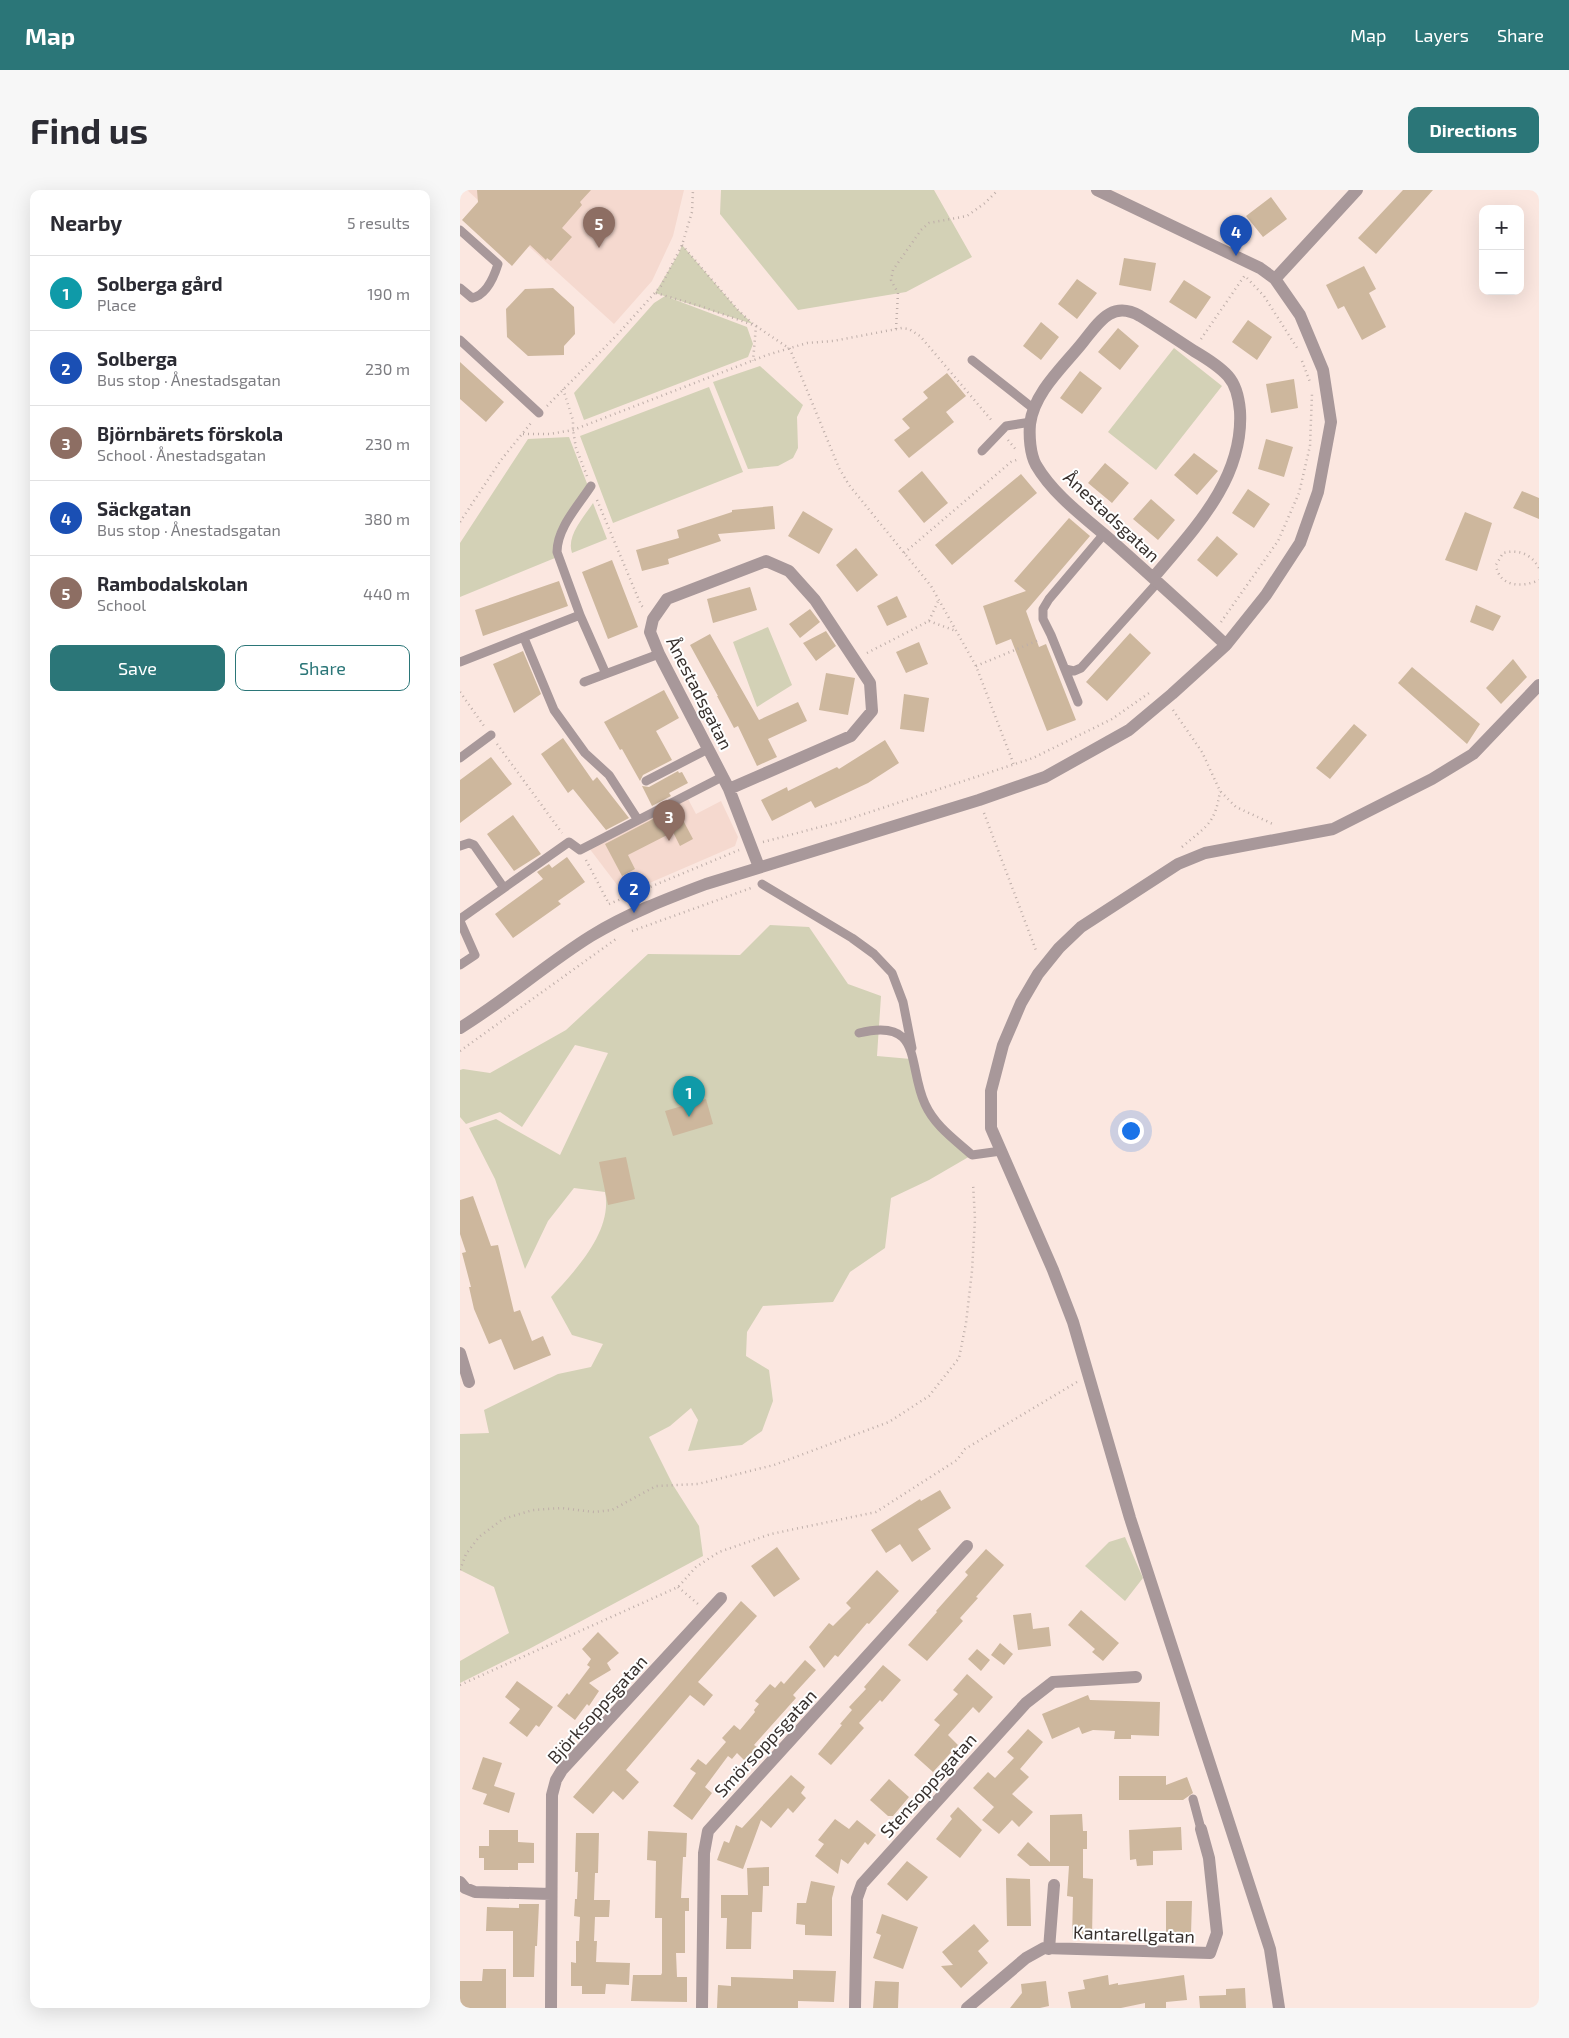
<!DOCTYPE html>
<meta charset="utf-8">
<style>
:root{--surface:#fff;--page:#f7f7f7;--text:#2b2b33;--muted:#7c7c81;--line:#e1e1e2;--accent:#2b7678}
body{margin:0;font-family:"Exo 2",sans-serif;background:var(--page);color:var(--text)}
.controls{position:absolute;right:15px;top:15px;display:grid;overflow:hidden;border-radius:10px;box-shadow:0 5px 20px #0002}
.controls button{width:45px;height:45px;display:grid;place-items:center;padding:0;border:0;border-bottom:1px solid var(--line);background:var(--surface);color:var(--text);font:25px sans-serif}
.you{position:absolute;left:670px;top:940px;width:18px;height:18px;margin:-12px;border:4px solid #fff;border-radius:50%;background:#1a73e8;box-shadow:0 0 0 8px #1a73e833}
.badge{display:grid;place-items:center;width:32px;height:32px;border-radius:50%;background:var(--accent);color:#fff;font-size:16px;font-weight:700}
.pin{position:absolute;translate:-50% -41px;filter:drop-shadow(0 1px 2px #0008)}
.pin::after{content:'';position:absolute;top:26px;width:18px;height:15px;background:inherit;clip-path:polygon(0 0,100% 0,50% 100%)}
.list{margin:0;padding:0;list-style:none}
h2{display:flex;justify-content:space-between;align-items:center;height:65px;margin:0;padding:0 20px;font-size:21px}
h2 small{font-size:16px;font-weight:400;color:var(--muted)}
.list li{display:grid;grid-template-columns:32px 1fr auto;gap:15px;align-items:center;box-sizing:border-box;height:75px;padding:0 20px;border-top:1px solid var(--line)}
.list b{display:block;font-size:19px;white-space:nowrap}
.list p{margin:0;font-size:16px;white-space:nowrap;color:var(--muted)}
.list em{font-size:16px;font-style:normal;color:var(--muted)}
.actions{display:flex;gap:10px;padding:15px 20px}
.actions a{flex:1;padding:11px 0;border:1px solid var(--accent);border-radius:10px;text-align:center;font-size:18px;color:var(--accent)}
.actions .main{background:var(--accent);color:#fff}
.map{position:relative;flex:none;width:1079px;height:1818px;overflow:hidden;border-radius:10px}
header{display:flex;align-items:center;gap:30px;box-sizing:border-box;height:70px;padding:0 25px;background:var(--accent);color:#fff}
header strong{font-size:24px}
nav{display:flex;gap:28px;margin-inline-start:auto;font-size:18px}
.intro{display:flex;align-items:center;justify-content:space-between;box-sizing:border-box;height:120px;padding:0 30px}
h1{margin:0;font-size:35px}
.button{padding:12px 22px;border-radius:10px;background:var(--accent);color:#fff;font-size:18px;font-weight:700}
main{display:flex;gap:30px;padding:0 30px}
aside{flex:1;background:var(--surface);border-radius:10px;box-shadow:0 5px 20px #0002}
.map>svg:first-child{display:block}
.built{fill:#f5d9cf}
.green{fill:#d3d1b6}
.building{fill:#cdb79d}
.lines{fill:none;stroke-linecap:round;stroke-linejoin:round}
.path{stroke:#beaea9;stroke-width:2.5;stroke-dasharray:1 4;stroke-linecap:butt}
.lane{stroke:#a8989a;stroke-width:9}
.street{stroke:#a8989a;stroke-width:12}
.labels{text-anchor:middle;dominant-baseline:central;stroke-width:4;stroke-linejoin:round;paint-order:stroke}
.street-label{font-size:18px;fill:#38312e;stroke:#fff}
</style>
<header>
<strong>Map</strong>
<nav><a>Map</a><a>Layers</a><a>Share</a></nav>
</header>
<div class="intro"><h1>Find us</h1><a class="button">Directions</a></div>
<main>
<aside>
<h2>Nearby<small>5 results</small></h2>
<ul class="list">
<li><span class="badge" style="background:#0f9aa8">1</span><div><b>Solberga gård</b><p>Place</p></div><em>190 m</em></li>
<li><span class="badge" style="background:#1a4fb4">2</span><div><b>Solberga</b><p>Bus stop · Ånestadsgatan</p></div><em>230 m</em></li>
<li><span class="badge" style="background:#8d6e63">3</span><div><b>Björnbärets förskola</b><p>School · Ånestadsgatan</p></div><em>230 m</em></li>
<li><span class="badge" style="background:#1a4fb4">4</span><div><b>Säckgatan</b><p>Bus stop · Ånestadsgatan</p></div><em>380 m</em></li>
<li><span class="badge" style="background:#8d6e63">5</span><div><b>Rambodalskolan</b><p>School</p></div><em>440 m</em></li>
</ul>
<div class="actions"><a class="main">Save</a><a>Share</a></div>
</aside>
<div class="map">
<svg width="1079" height="1818" viewBox="0 0 1079 1818">
<rect width="100%" height="100%" fill="#fbe7e0"/>
<path class="built" d="M7 0H224L213 46 192 91 154 134Z
M227 607 236 624 261 611 278 647 275 656 164 704 129 658Z"/>
<path class="green" d="M261 0H474L512 67 446 102 338 120 260 24Z
M222 55 278 120 293 134 195 103 219 63Z
M205 106 287 137 293 154 288 167 124 230 114 203 194 113Z
M714 158 762 196 696 280 648 242Z
M300 176 343 215 337 227 338 258 333 268 318 276 288 279 253 192Z
M249 197 283 282 153 333 120 246Z
M109 247 128 296 97 341 95 368 0 407V353L68 249Z
M133 313 147 349 112 363C106 346 124 327 133 313Z
M308 437 332 495 297 517 273 452Z
M310 735 349 737 388 794 421 806 417 866 451 869 467 925 512 965 469 990 431 1008 425 1058 390 1082 373 1112 303 1116 287 1142 286 1166 309 1180 313 1211 302 1241 282 1255 228 1261 238 1230 231 1218 210 1236 189 1247 213 1295 239 1336 243 1366 69 1459 0 1493V1471L49 1443 34 1397 0 1380V1244L29 1243 24 1220 98 1184 131 1177 143 1154 112 1145 91 1107C116 1080 153 1041 145 1002L114 998 88 1031 65 1079 35 989 9 938 36 929 100 965 148 863 115 855 62 937 40 922 6 934 0 927V880L3 879 30 883 106 840 188 764 280 765Z
M665 1347 683 1388 665 1411 625 1376 649 1352Z"/>
<path class="building" d="M17 0H131L120 12 122 15 102 38 112 47 91 71 87 68 86 70 70 55 52 76 2 30 18 12Z
M943 0H973L916 64 898 48Z
M811 7 827 29 803 47 786 26Z
M664 68 696 73 691 101 659 95Z
M904 76 916 99 909 103 926 137 902 150 884 116 878 119 866 95Z
M617 89 637 103 617 129 598 114Z
M724 90 751 107 736 129 709 112Z
M93 98 114 117 115 144 104 156V165L68 166 47 147 46 119 65 99Z
M788 130 812 147 797 170 772 152Z
M581 132 599 147 581 170 563 156Z
M658 138 679 156 660 180 638 162Z
M0 172 44 212 26 232 0 209Z
M620 181 642 198 622 224 600 208Z
M487 183 506 206 486 222 494 232 449 268 434 250 450 238 442 229 468 208 463 202Z
M834 189 838 218 811 223 806 194Z
M806 249 833 257 824 287 798 279Z
M734 263 758 281 737 305 714 285Z
M645 273 669 293 652 313 628 293Z
M462 281 488 313 464 333 438 301Z
M561 284 577 303 492 375 475 355Z
M788 299 810 314 794 338 772 323Z
M1062 301 1079 308V329L1053 318Z
M691 309 715 330 698 350 673 329Z
M313 316 315 339 258 344 261 351 208 369 209 374 182 381 176 360 219 348 217 340 272 322V320Z
M343 321 373 339 359 364 328 346Z
M1005 322 1032 333 1017 381 985 370Z
M609 328 630 346 566 421 579 457 586 454 616 530 587 541 551 449 536 455 523 416 566 401 554 391Z
M757 346 778 364 757 387 737 370Z
M396 358 418 385 397 402 376 375Z
M152 370 178 437 148 449 122 382Z
M99 391 108 416 23 446 15 420Z
M290 397 297 420 253 433 247 409Z
M437 406 447 427 427 436 417 416Z
M1016 415 1041 426 1033 441 1010 432Z
M350 419 360 432 340 448 329 434Z
M366 441 376 456 356 471 343 453Z
M670 443 691 463 647 511 626 492Z
M250 444 299 530 338 512 347 531 308 549 317 567 297 576 278 536 274 538 257 506H258L230 455Z
M459 452 468 474 446 483 436 462Z
M63 461 81 504 54 523 33 474Z
M1053 469 1067 487 1041 514 1026 498Z
M952 477 1020 534 1007 554 938 493Z
M366 483 395 488 388 525 359 520Z
M204 500 219 528 196 541 212 570 183 585 180 591 162 559 160 560 144 532Z
M444 504 469 508 464 542 440 539Z
M894 534 907 545 870 589 856 578Z
M103 548 133 591 137 587 169 628 146 640 113 599 108 603 81 564Z
M425 550 439 573 408 593 355 618 351 611 312 631 301 610 327 597 328 601 377 577 379 579Z
M31 567 52 594 0 633V590Z
M218 581 219 583 222 582 228 593 209 603 211 606 192 616 182 596 189 597Z
M216 617 233 649 220 656 213 642 168 665 175 679 162 686 145 654Z
M53 625 81 664 54 681 27 644Z
M107 667 125 692 98 711 101 714 53 748 35 724 83 689 77 682 89 674 92 678Z
M246 909 253 934 213 946 205 921Z
M166 967 175 1009 148 1015 139 972Z
M13 1006 31 1056 38 1055 54 1122 60 1120 72 1151 83 1146 91 1165 54 1180 41 1149 29 1154 14 1119 9 1097H11L2 1063 6 1062 0 1044V1010Z
M480 1300 491 1318 458 1339 471 1359 452 1372 440 1354 426 1363 411 1340 460 1309 461 1311Z
M317 1357 340 1389 314 1407 291 1376Z
M526 1359 544 1375 516 1407 518 1408 500 1428 503 1431 467 1471 448 1455 477 1422 476 1421 508 1385 505 1382Z
M417 1380 439 1401 409 1434 407 1433 378 1467 375 1465 364 1478 349 1457 369 1433 373 1436 391 1418 386 1413Z
M281 1411 297 1426 238 1492 253 1505 244 1516 230 1505 166 1580 179 1592 163 1610 153 1601 133 1624 113 1607Z
M621 1420 659 1453 643 1471 632 1462 635 1459 608 1435Z
M571 1423 573 1439 589 1437 591 1456 558 1460 553 1425Z
M138 1442 159 1463 147 1473 151 1480 129 1493 139 1501 129 1516 127 1514 115 1530 97 1516 107 1503 109 1505 130 1477 127 1475 131 1469 122 1459Z
M540 1453 553 1464 544 1475 531 1465Z
M517 1459 530 1470 521 1481 508 1469Z
M345 1470 356 1480 333 1505 336 1508 294 1555 297 1557 285 1571 277 1563 272 1569 268 1566 245 1597 252 1603 232 1630 213 1616 236 1583 230 1579 238 1569 246 1575 266 1552 262 1548 274 1535 280 1540 295 1522 294 1520 299 1514 295 1511 310 1494 315 1498 321 1491 324 1494Z
M423 1475 441 1490 422 1512 420 1510 399 1533 404 1538 371 1575 358 1564 382 1535 380 1534 392 1520 389 1517 406 1499 404 1497Z
M507 1484 533 1507 519 1523 513 1517 488 1545 498 1555 473 1582 454 1565 480 1535 474 1530 498 1504 493 1500Z
M57 1491 93 1517 79 1537 76 1535 67 1547 49 1533 60 1519 45 1507Z
M628 1505 630 1510 700 1512 699 1546 671 1545V1549H654L655 1541 633 1540 622 1544 619 1537 592 1549 582 1524Z
M568 1539 583 1552 560 1579 569 1587 552 1604 573 1622 559 1637 552 1630 539 1644 522 1630 534 1617 513 1598 528 1582 535 1588 554 1568 547 1562Z
M23 1567 42 1573 34 1596 55 1603 49 1623 23 1614 27 1604 12 1599Z
M331 1585 345 1597 341 1603 346 1608 333 1623 328 1618 311 1638 301 1630 283 1679 257 1670 264 1651 269 1653 276 1635 282 1638Z
M659 1586H706V1595L727 1587 733 1603 723 1610H659Z
M429 1589 449 1607 433 1626H428L410 1610Z
M498 1617 522 1640 500 1668 476 1649 492 1629 490 1626Z
M622 1624 623 1641H627V1659H623V1688L633 1689 632 1749H612L613 1707 607 1706 609 1676H570L557 1665 568 1652 590 1672V1625Z
M375 1629 389 1639 397 1630 416 1645 408 1655 405 1652 388 1674 381 1669 378 1684 355 1666 364 1654 358 1650Z
M721 1637 722 1660 693 1661V1675L677 1676 676 1669 670 1670 669 1640Z
M29 1640H58V1652L74 1653V1673H58V1680H24V1668H19V1656H29Z
M188 1641 227 1643 226 1667H223L221 1708H229V1721H225V1763H216L217 1787H227V1812L171 1811 173 1785H201L202 1783V1728H195L196 1671 187 1670Z
M116 1643H139L138 1683H135L134 1710H150L149 1727H135L134 1751H137L136 1772 170 1773 169 1795 146 1794 145 1804H122V1796H111V1772L116 1773V1751H119L120 1727 114 1726 115 1709H117L118 1682H115Z
M447 1671 468 1687 447 1711 427 1694Z
M309 1677V1696H303L302 1722H292L291 1759H266L267 1728H261V1705H288L287 1678Z
M546 1688 570 1689 571 1736H547Z
M351 1691 375 1696 372 1708V1746L345 1745V1735L336 1734 337 1713H346Z
M706 1711H732L731 1744H706Z
M59 1714H79L77 1756H75L74 1787H53V1741H26L27 1717 59 1718Z
M422 1724 458 1737 443 1779 413 1768 421 1745 416 1743Z
M514 1734 529 1751 518 1761 528 1773 501 1798 481 1776 493 1775 482 1762Z
M23 1779H46V1818H0V1791H22Z
M333 1780 376 1781 374 1812 338 1811V1818H257L258 1795 271 1796V1787L333 1789Z
M648 1785 649 1795 658 1793V1795L724 1785 727 1810 706 1812V1818H685V1813L661 1818H611L608 1802 625 1799 623 1790Z
M415 1791 439 1792 438 1818H413Z
M586 1791 589 1816 580 1818H550L562 1803 561 1794Z
M785 1798 786 1818H740L739 1806 766 1805V1799Z"/>
<g class="lines">
<path class="path" d="M222 55 278 120 293 134 330 159 379 278 389 295 471 396 516 476 554 575
M787 88 804 106 839 161
M196 103 240 116 296 136 293 171
M436 139 438 103 431 90 433 80 461 40 469 33 507 26 525 13 538 0
M741 149 785 85
M842 171 850 192
M103 199 113 230V240L116 258 127 286
M87 216 156 146 201 96 222 55 232 22 233 0
M63 244H90L113 240 307 165 347 153 373 151 442 138 449 139 460 146 533 232
M548 250 557 261
M137 310 181 415 185 419
M0 332 41 270 71 233
M444 363 551 272 559 269
M1079 378C1071 364 1059 359 1043 363L1036 375C1039 397 1062 398 1079 390
M469 431 496 441
M761 432 818 351 839 303 850 256 852 204
M407 463 469 431 479 409
M516 476 579 450
M0 502 24 536
M713 520 742 562 760 601 776 617 815 635
M37 554 102 643
M524 623 577 763
M303 652 383 631 573 568 652 529 692 501
M722 657C746 636 755 635 760 601
M126 670 149 714
M149 714 279 660
M172 741 291 698
M0 861 156 749
M0 1380 6 1364 19 1347 43 1329 73 1320 101 1318 134 1322 152 1320 196 1296 238 1294 314 1275 429 1232 469 1206 499 1168 506 1133 512 1081 515 1029 513 993
M218 1397 238 1414
M0 1495 218 1397 236 1377 259 1362 311 1344 416 1322 497 1270 505 1259 617 1192"/>
<path class="lane" d="M0 40 38 74C34 87 27 105 12 108L0 98
M0 150 79 223
M512 170 574 219
M522 261 546 236 571 232
M120 425 97 362C97 338 118 316 131 296
M64 448 94 520 125 563 149 585 178 630
M0 472 120 425 146 484
M605 479 614 481 621 478 698 392
M124 492 199 464
M618 512 591 445 583 429V419L589 409 644 344
M0 568 31 545
M186 591 248 559
M0 656 9 653 14 655 44 698
M302 694 392 748 414 764 432 783 443 812 452 858
M0 729 109 652 120 660 262 587
M0 731 15 765 0 775
M399 843C464 827 447 876 465 914 475 936 494 949 512 965L541 961
M733 1609 741 1639"/>
<path class="street" d="M815 89 897 0
M693 388C734 339 784 289 780 221 779 209 776 195 768 186 759 176 746 168 734 161 716 149 698 137 680 126 652 110 639 132 623 152 604 176 574 202 570 234 569 246 570 264 576 275 594 306 627 329 653 352 691 386 729 420 766 455
M269 599 391 546 412 521 410 493 355 410 329 381 306 371 207 409 193 429 190 442 199 464 269 599 299 677
M0 838C46 810 86 774 131 746 167 724 206 709 246 694L519 610 585 587 669 540 712 504 766 455 806 405 840 353 858 302 871 232 863 180 840 125 815 89 800 78 637 0
M0 1163 9 1192
M0 1692 5 1698 15 1702 91 1704
M589 1759 594 1695
M91 1818 92 1605 96 1590 102 1580 261 1408
M242 1818 244 1663 248 1641 507 1356
M395 1818 397 1708 402 1694 566 1513 593 1492 676 1487
M507 1818 566 1768 584 1758 750 1763 757 1743 749 1668 741 1639
M819 1818 810 1759 670 1328 613 1132 593 1080 531 938V901L543 855 561 813 578 784 599 758 621 737 718 674 745 663 873 639 972 589 1013 564 1079 495"/>
</g>
<g class="labels">
<g class="street-label">
<text transform="translate(652 326) rotate(43)">Ånestadsgatan</text>
<text transform="translate(240 503) rotate(63)">Ånestadsgatan</text>
<text transform="translate(137 1519) rotate(-48)">Björksoppsgatan</text>
<text transform="translate(305 1553) rotate(-47)">Smörsoppsgatan</text>
<text transform="translate(468 1595) rotate(-48)">Stensoppsgatan</text>
<text transform="translate(674 1744) rotate(2)">Kantarellgatan</text>
</g>
</g>
</svg>
<div class="controls">
<button>+</button>
<button>−</button>
</div>
<div class="you"></div>
<div class="pin badge" style="left:229px;top:927px;background:#0f9aa8">1</div>
<div class="pin badge" style="left:174px;top:723px;background:#1a4fb4">2</div>
<div class="pin badge" style="left:209px;top:651px;background:#8d6e63">3</div>
<div class="pin badge" style="left:776px;top:66px;background:#1a4fb4">4</div>
<div class="pin badge" style="left:139px;top:58px;background:#8d6e63">5</div>
</div>
</main>
